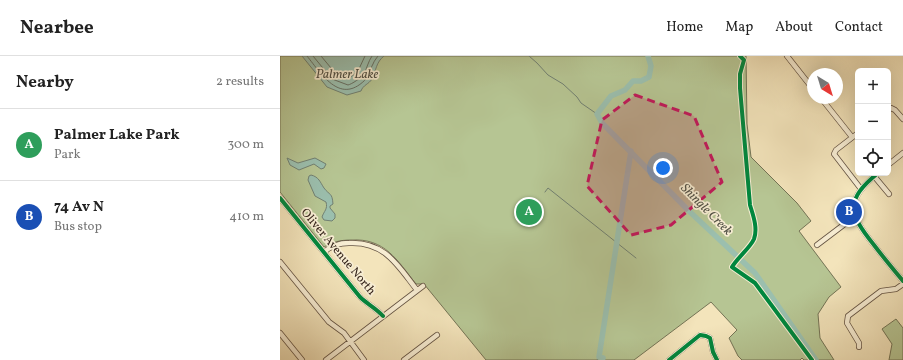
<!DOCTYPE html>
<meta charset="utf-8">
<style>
:root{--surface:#fff;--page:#f6f6f6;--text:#222;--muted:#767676;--line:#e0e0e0;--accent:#8f2418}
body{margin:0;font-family:Vollkorn,serif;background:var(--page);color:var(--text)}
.controls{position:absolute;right:12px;top:12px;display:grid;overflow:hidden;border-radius:6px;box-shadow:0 4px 16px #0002}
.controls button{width:36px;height:36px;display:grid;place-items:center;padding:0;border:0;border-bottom:1px solid var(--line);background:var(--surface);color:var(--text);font:20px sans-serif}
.compass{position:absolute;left:527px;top:12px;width:36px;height:36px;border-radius:50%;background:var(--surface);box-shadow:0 4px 16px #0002;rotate:142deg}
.you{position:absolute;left:383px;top:112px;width:14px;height:14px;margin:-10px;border:3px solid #fff;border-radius:50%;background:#1a73e8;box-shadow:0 0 0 6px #1a73e833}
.badge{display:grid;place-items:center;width:26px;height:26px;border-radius:50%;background:var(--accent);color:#fff;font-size:13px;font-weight:700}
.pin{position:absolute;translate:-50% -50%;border:2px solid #fff;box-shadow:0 1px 4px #0006}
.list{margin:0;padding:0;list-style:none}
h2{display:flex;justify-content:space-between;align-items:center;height:52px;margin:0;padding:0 16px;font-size:17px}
h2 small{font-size:13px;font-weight:400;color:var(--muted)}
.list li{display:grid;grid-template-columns:26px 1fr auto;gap:12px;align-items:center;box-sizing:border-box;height:72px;padding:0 16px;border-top:1px solid var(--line)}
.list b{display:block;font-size:15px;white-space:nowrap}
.list p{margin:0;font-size:13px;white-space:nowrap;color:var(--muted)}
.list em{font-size:13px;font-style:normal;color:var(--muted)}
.icon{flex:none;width:22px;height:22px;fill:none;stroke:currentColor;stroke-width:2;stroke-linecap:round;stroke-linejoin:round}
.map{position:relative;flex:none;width:623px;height:304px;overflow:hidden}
header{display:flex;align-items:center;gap:24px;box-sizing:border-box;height:56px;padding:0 20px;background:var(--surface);border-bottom:1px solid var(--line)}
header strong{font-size:19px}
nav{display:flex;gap:22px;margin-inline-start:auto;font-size:14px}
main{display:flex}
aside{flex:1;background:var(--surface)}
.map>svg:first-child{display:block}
.green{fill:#b6c593;stroke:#747456}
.water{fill:#9bbfae;stroke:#718072}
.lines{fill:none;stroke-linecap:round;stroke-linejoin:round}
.shore{stroke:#677064;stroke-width:1}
.stream{stroke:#718072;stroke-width:1}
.river{stroke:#9bbfae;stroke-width:5.5}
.minor-casing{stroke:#635242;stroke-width:6}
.minor{stroke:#f7edd3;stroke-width:4.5}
.cycleway-casing{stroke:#f7edd3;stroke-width:6}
.cycleway{stroke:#00873e;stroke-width:4}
.marked{fill:#c2185b;fill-opacity:0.2;stroke:#c2185b;stroke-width:3;stroke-dasharray:8 5;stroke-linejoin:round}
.labels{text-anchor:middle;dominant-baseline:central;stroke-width:3.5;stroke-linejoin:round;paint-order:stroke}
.street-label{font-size:12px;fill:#332219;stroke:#f7edd3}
.water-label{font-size:13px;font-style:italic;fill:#525146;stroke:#f7edd3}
</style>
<header>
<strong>Nearbee</strong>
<nav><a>Home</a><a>Map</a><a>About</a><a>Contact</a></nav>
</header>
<main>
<aside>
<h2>Nearby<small>2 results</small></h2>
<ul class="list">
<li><span class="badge" style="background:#2e9e5b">A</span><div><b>Palmer Lake Park</b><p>Park</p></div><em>300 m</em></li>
<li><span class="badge" style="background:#1a4fb4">B</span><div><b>74 Av N</b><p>Bus stop</p></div><em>410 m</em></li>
</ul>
</aside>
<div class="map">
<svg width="623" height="304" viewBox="0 0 623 304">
<rect width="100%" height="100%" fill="#f3e4bb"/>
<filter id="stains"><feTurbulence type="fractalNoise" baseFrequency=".005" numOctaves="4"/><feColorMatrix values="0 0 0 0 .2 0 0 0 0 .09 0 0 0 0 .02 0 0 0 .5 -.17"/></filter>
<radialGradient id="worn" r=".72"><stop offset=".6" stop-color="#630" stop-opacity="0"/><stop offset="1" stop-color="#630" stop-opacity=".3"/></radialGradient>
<path class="green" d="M0 0H466L467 68 471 101 517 147 531 165 519 175 561 231 549 241 538 258 540 282 554 304H524L522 302 520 304H462L458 300 449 282 457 274 431 246 354 304H206L144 228H136C117 204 105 182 71 184 60 184 53 186 44 191L0 136Z
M616 263 623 272V304H609L612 288 602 273Z"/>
<path class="water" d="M22 0H104C96 6 96 15 92 23 89 28 83 29 81 35L67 39 47 31Z
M7 102 18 107 35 102 46 108 44 112 41 113 34 108 19 114 10 109Z
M31 119C39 121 40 126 44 132 50 140 52 136 53 148L50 150V152L55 158V162L52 165 44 164 42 161C44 155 48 153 46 146L35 140 28 124 29 120Z"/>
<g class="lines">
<path class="shore" d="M27 0C43 20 61 50 87 22 90 19 90 12 93 8 94 5 96 3 98 0
M33 0 52 23 68 29C72 28 81 22 84 18 87 12 88 6 92 0
M41 0 56 18 68 23 78 15 85 0"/>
<path class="stream" d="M249 0 257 7 268 19 283 28 297 41 301 47 317 58
M265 136 268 132 356 202
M317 304 319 301"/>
<path class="river" d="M368 0 371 10 369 21 361 25H353L345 34 331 40 317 58 322 67 410 156 475 217 536 304
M323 302 319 301 351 95"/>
<defs>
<path id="minor" d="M507 0 533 33
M541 42 572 81
M608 54 611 52 615 54 623 63
M578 77 556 94 554 98 581 133
M608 109 623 97
M598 117C565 144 568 157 594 189 603 201 613 213 623 225
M594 120 609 138
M0 142 80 241C87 248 96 252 103 260
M537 189 570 164 575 162
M44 196C52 189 59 187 69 187 105 185 118 210 137 234
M0 206 49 266 64 277 84 304
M0 277 22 304
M579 291V287L567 267 568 260 601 235 616 233 623 228
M46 304 143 230
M124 304 157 279
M389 304 420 279 426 280 430 282 433 296 437 304"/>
</defs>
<use href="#minor" class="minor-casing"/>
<use href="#minor" class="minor"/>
<defs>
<path id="cycleway" d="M460 0 464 4 460 18V32L470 149C473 159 478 172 474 183 470 192 458 201 452 211L475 227 532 304
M598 117C565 144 568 157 594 189 603 201 613 213 623 225
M0 142 80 241C87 248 96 252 103 260
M389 304 420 279 426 280 430 282 433 296 437 304"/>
</defs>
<use href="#cycleway" class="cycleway-casing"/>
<use href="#cycleway" class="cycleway"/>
</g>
<path class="marked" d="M355 39 414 60 442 126 391 169 351 179 307 130 322 64Z"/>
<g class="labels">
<g class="street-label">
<text transform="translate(58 196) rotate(50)">Oliver Avenue North</text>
</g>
<g class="water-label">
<text x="67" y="19">Palmer Lake</text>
<text transform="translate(426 154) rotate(45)">Shingle Creek</text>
</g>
</g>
<rect width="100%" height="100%" filter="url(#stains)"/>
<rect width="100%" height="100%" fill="url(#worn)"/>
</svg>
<div class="controls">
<button>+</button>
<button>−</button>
<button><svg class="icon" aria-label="locate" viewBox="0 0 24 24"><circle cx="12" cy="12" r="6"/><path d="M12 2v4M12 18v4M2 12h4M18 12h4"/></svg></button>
</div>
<svg class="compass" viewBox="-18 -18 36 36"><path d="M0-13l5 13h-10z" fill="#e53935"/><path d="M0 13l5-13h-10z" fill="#767676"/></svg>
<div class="you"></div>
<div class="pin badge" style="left:249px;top:156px;background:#2e9e5b">A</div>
<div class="pin badge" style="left:569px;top:156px;background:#1a4fb4">B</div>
</div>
</main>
